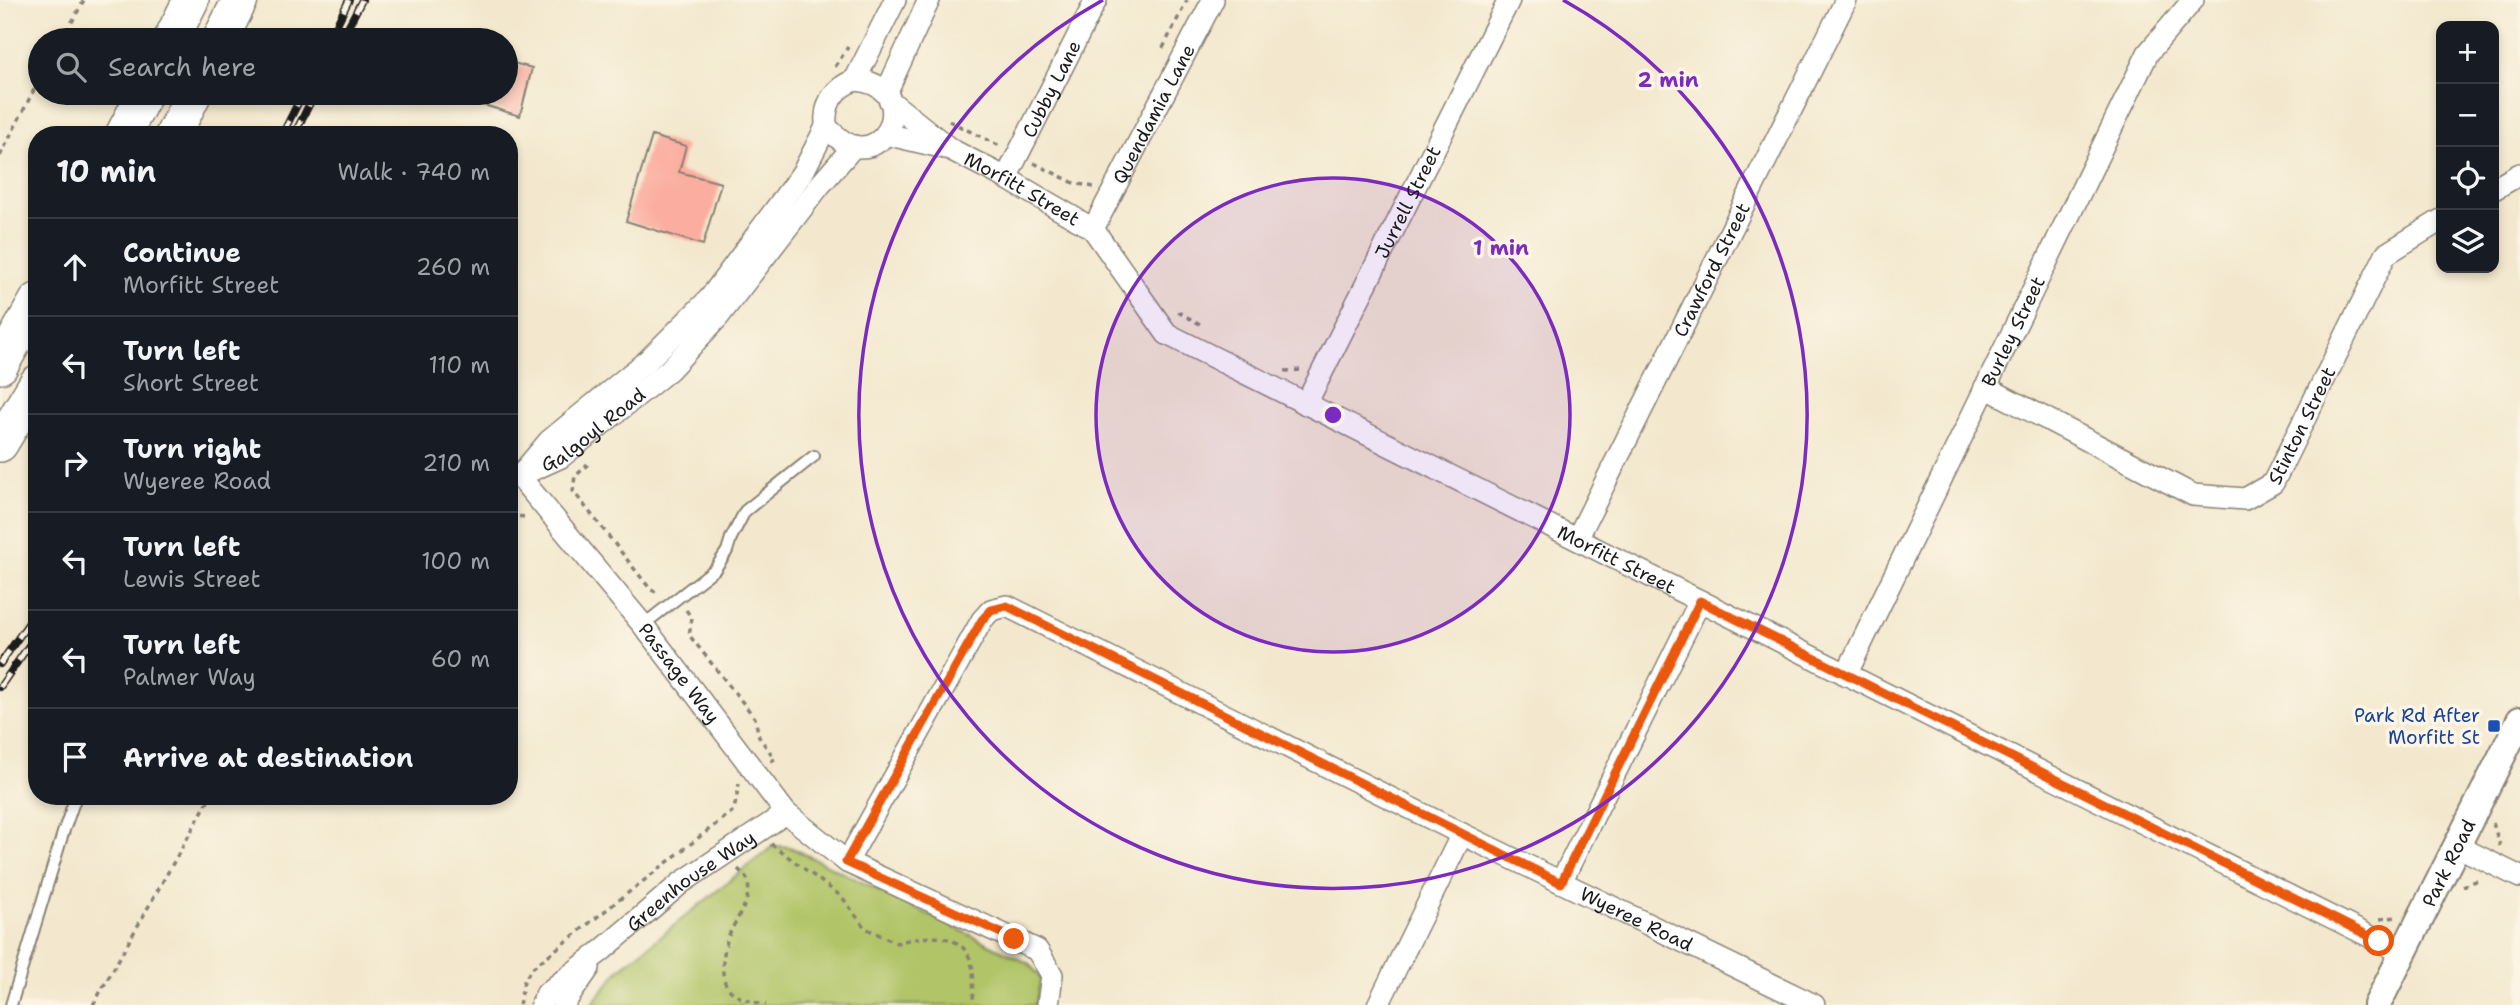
<!DOCTYPE html>
<meta charset="utf-8">
<style>
:root{--surface:#171b24;--page:#20242c;--text:#f1f3f6;--muted:#9ea1a6;--line:#363941}
body{margin:0;font-family:"Shantell Sans",sans-serif;background:var(--page);color:var(--text)}
.controls{position:absolute;right:21px;top:21px;display:grid;overflow:hidden;border-radius:14px;box-shadow:0 4px 10px #0003}
.controls button{width:63px;height:63px;display:grid;place-items:center;padding:0;border:0;border-bottom:2px solid var(--line);background:var(--surface);color:var(--text);font:35px sans-serif}
.stop{position:absolute;width:21px;height:21px;margin:-16px;border:5px solid #ea580c;border-radius:50%;background:#fff}
.stop.end{background:#ea580c;border-color:#fff;box-shadow:0 2px 7px #0008}
.list{margin:0;padding:0;list-style:none}
h2{display:flex;justify-content:space-between;align-items:center;height:91px;margin:0;padding:0 28px;font-size:30px}
h2 small{font-size:23px;font-weight:400;color:var(--muted)}
.list li{display:grid;grid-template-columns:46px 1fr auto;gap:21px;align-items:center;box-sizing:border-box;height:98px;padding:0 28px;border-top:2px solid var(--line)}
.list b{display:block;font-size:26px;white-space:nowrap}
.list p{margin:0;font-size:23px;white-space:nowrap;color:var(--muted)}
.list em{font-size:23px;font-style:normal;color:var(--muted)}
.icon{flex:none;width:38px;height:38px;fill:none;stroke:currentColor;stroke-width:2;stroke-linecap:round;stroke-linejoin:round}
.map{position:relative;flex:none;width:2520px;height:1005px;overflow:hidden}
.search{position:absolute;background:var(--surface);box-shadow:0 4px 10px #0003;left:28px;top:28px;width:490px;height:77px;display:flex;align-items:center;gap:18px;box-sizing:border-box;padding:0 24px;border-radius:38px;color:var(--muted);font-size:26px}
.panel{position:absolute;background:var(--surface);box-shadow:0 4px 10px #0003;left:28px;top:126px;width:490px;height:679px;border-radius:28px}
.map>svg:first-child{display:block}
.green{fill:#b1c468;stroke:#667042;stroke-width:2}
.building{fill:#fbad9f}
.lines{fill:none;stroke-linecap:round;stroke-linejoin:round}
.service-casing{stroke:#888275;stroke-width:14}
.minor-casing{stroke:#888275;stroke-width:24}
.tertiary-casing{stroke:#888275;stroke-width:30}
.trunk-casing{stroke:#888275;stroke-width:38}
.path{stroke:#888275;stroke-width:3.5;stroke-dasharray:5 5;stroke-linecap:butt}
.service{stroke:#fff;stroke-width:10}
.minor{stroke:#fff;stroke-width:21}
.tertiary{stroke:#fff;stroke-width:26}
.trunk{stroke:#fff;stroke-width:35}
.rail-casing{stroke:#1c1c1c;stroke-width:8}
.rail{stroke:#fcf5e5;stroke-width:5;stroke-dasharray:16;stroke-linecap:butt}
.route{stroke:#ea580c;stroke-width:9}
.ring{fill:none;stroke:#7b2cbf;stroke-width:3.5}
.transit-dot{fill:#1a4fb4;stroke:#fcf5e5;stroke-width:2.5}
.labels{text-anchor:middle;dominant-baseline:central;stroke-width:7;stroke-linejoin:round;paint-order:stroke}
.street-label{font-size:19px;fill:#1c1c1c;stroke:#fcf5e5}
.transit-label{font-size:19px;fill:#164399;stroke:#fcf5e5;text-anchor:end}
.centre{fill:#7b2cbf;stroke:#fcf5e5;stroke-width:3.5}
.ring-label{font-size:21px;text-anchor:middle;font-weight:bold;fill:#7b2cbf;stroke:#fcf5e5;stroke-width:7;stroke-linejoin:round;paint-order:stroke}
</style>
<div class="map">
<svg width="2520" height="1005" viewBox="0 0 2520 1005">
<rect width="100%" height="100%" fill="#fcf5e5"/>
<filter id="ink" filterUnits="userSpaceOnUse"><feTurbulence type="fractalNoise" baseFrequency=".0143" numOctaves="2"/><feDisplacementMap in="SourceGraphic" scale="14" xChannelSelector="R" yChannelSelector="G"/><feConvolveMatrix kernelMatrix="1 2 1 2 8 2 1 2 1" color-interpolation-filters="sRGB"/></filter>
<filter id="wash" filterUnits="userSpaceOnUse"><feTurbulence type="fractalNoise" baseFrequency=".00686" numOctaves="4" result="noise"/><feDisplacementMap in="SourceGraphic" scale="28" xChannelSelector="R" yChannelSelector="G"/><feGaussianBlur stdDeviation="1.57" result="paint"/><feColorMatrix in="noise" values="0 0 0 0 0 0 0 0 0 0 0 0 0 0 0 0 0 1.4 0 .05"/><feComposite in="paint" operator="in"/></filter>
<g filter="url(#wash)">
<rect width="100%" height="100%" fill="#f3e8ce"/>
<path class="green" d="M773 846 790 847 1030 964 1041 979 1035 1005H591L620 969Z"/>
<g id="blocks">
<path class="building" d="M506 61 532 68 520 116 457 97V93H506Z
M652 136 686 146 679 172 721 183 703 245 626 221Z"/>
</g>
</g>
<g filter="url(#ink)">
<use href="#blocks" fill-opacity="0" stroke="#888275" stroke-width="2"/>
<g class="lines">
<defs>
<path id="service" d="M643 625 715 569 727 551 731 538 745 511 814 456
M11 1005 63 833 76 796"/>
<g id="minor">
<path d="M855 80C915 84 895 156 853 146 842 143 834 134 826 127 824 104 833 88 855 80Z"/>
<path d="M855 80 895 0"/>
<path d="M886 93 929 0"/>
<path id="s1" d="M890 101 950 149 1006 178 1093 229 1167 334 2403 953"/>
<path d="M886 134 945 148"/>
<path id="s2" d="M1006 178 1096 0"/>
<path d="M2494 189 2520 174"/>
<path id="s3" d="M1093 229 1213 0"/>
<path id="s4" d="M1985 387 2193 495 2245 499 2273 483 2386 254 2441 220"/>
<path id="s5" d="M1306 404 1509 0"/>
<path d="M523 472 549 441 648 360 710 298 803 172 826 127"/>
<path id="s6" d="M519 476 643 625 786 813 847 862 1037 950 1052 975 1048 1005"/>
<path id="s7" d="M519 476 561 457 669 370 719 316 820 185 854 146"/>
<path id="s8" d="M1577 539 1846 0"/>
<path id="s9" d="M1846 675 2148 53 2193 0"/>
<path d="M2457 846 2520 877"/>
<path id="s10" d="M847 862 982 620 991 610 1007 606 1462 834 1814 1005"/>
<path d="M1561 882 1700 601"/>
<path id="s11" d="M541 1005 547 993 600 952 681 883 786 813"/>
<path d="M563 1005 589 968"/>
<path d="M1378 1005 1462 834"/>
</g>
<g id="tertiary">
<path id="s12" d="M2377 1005 2520 720"/>
</g>
<path id="trunk" d="M171 40 191 0
M220 40 240 0
M123 135 145 93
M173 135 194 93
M0 366 37 301
M0 444 37 383"/>
</defs>
<use href="#service" class="service-casing"/>
<use href="#minor" class="minor-casing"/>
<use href="#tertiary" class="tertiary-casing"/>
<use href="#trunk" class="trunk-casing"/>
<path class="path" d="M62 40 84 0
M1163 48 1187 0
M835 67 848 47
M949 121 1002 147
M0 156 40 78
M1034 163 1074 183 1094 187
M1178 312 1200 324 1203 328
M1285 371 1302 370
M585 464 587 466 575 476 573 491 651 590 659 593
M509 516 528 517
M686 610 692 618 689 635 755 718 759 737 775 759 771 761
M2493 823 2500 846
M771 844 842 897 865 928 897 943C927 934 968 930 973 971 974 982 973 994 973 1005
M738 869C742 873 747 876 748 882 752 902 734 920 728 938 725 947 723 956 723 966 721 995 742 999 766 1005
M2463 886 2481 879
M2380 919 2396 917
M93 1005 211 796
M519 1005 524 981 532 968 734 810 739 784"/>
<use href="#service" class="service"/>
<use href="#minor" class="minor"/>
<use href="#tertiary" class="tertiary"/>
<use href="#trunk" class="trunk"/>
<defs>
<path id="rail" d="M329 40 349 0
M341 40 362 0
M282 135 303 93
M294 135 315 93
M0 664 37 611
M0 687 37 634"/>
</defs>
<use href="#rail" class="rail-casing"/>
<use href="#rail" class="rail"/>
</g>
</g>
<g class="lines" filter="url(#ink)">
<path class="route" d="M1014 939 846 862 982 620 991 610 1007 606 1561 883 1700 601 2379 941"/>
</g>
<circle cx="1333" cy="415" r="237" fill="#7b2cbf" fill-opacity=".12"/>
<g class="ring">
<circle cx="1333" cy="415" r="237"/>
<path d="M1563 0A474 474 0 1 1 1103 0"/>
</g>
<rect class="transit-dot" x="2487" y="719" width="14" height="14" rx="3.5"/>
<g class="labels">
<g class="street-label">
<text stroke="none"><textPath href="#s2" startOffset="100">Cubby Lane</textPath></text>
<text stroke="none"><textPath href="#s3" startOffset="130">Quendamia Lane</textPath></text>
<text stroke="none"><textPath href="#s1" startOffset="159">Morfitt Street</textPath></text>
<text stroke="none"><textPath href="#s5" startOffset="226">Jurrell Street</textPath></text>
<text stroke="none"><textPath href="#s8" startOffset="301">Crawford Street</textPath></text>
<text stroke="none"><textPath href="#s9" startOffset="382">Burley Street</textPath></text>
<text stroke="none"><textPath href="#s4" startOffset="383">Stinton Street</textPath></text>
<text stroke="none"><textPath href="#s7" startOffset="88">Galgoyl Road</textPath></text>
<text stroke="none"><textPath href="#s1" startOffset="872">Morfitt Street</textPath></text>
<text stroke="none"><textPath href="#s6" startOffset="254">Passage Way</textPath></text>
<text stroke="none"><textPath href="#s12" startOffset="159">Park Road</textPath></text>
<text stroke="none"><textPath href="#s11" startOffset="196">Greenhouse Way</textPath></text>
<text stroke="none"><textPath href="#s10" startOffset="1010">Wyeree Road</textPath></text>
</g>
<g class="transit-label">
<text x="2480" y="715">Park Rd After<tspan x="2480" dy="22">Morfitt St</tspan></text>
</g>
</g>
<circle cx="1333" cy="415" r="10" class="centre"/>
<g class="ring-label">
<text x="1668" y="87">2 min</text>
<text x="1501" y="255">1 min</text>
</g>
</svg>
<div class="controls">
<button>+</button>
<button>−</button>
<button><svg class="icon" aria-label="locate" viewBox="0 0 24 24"><circle cx="12" cy="12" r="6"/><path d="M12 2v4M12 18v4M2 12h4M18 12h4"/></svg></button>
<button><svg class="icon" aria-label="layers" viewBox="0 0 24 24"><path d="M12 4l9 5-9 5-9-5zM3 14l9 5 9-5"/></svg></button>
</div>
<div class="stop" style="left:2379px;top:941px"></div>
<div class="stop end" style="left:1014px;top:939px"></div>
<div class="search"><svg class="icon" aria-label="search" viewBox="0 0 24 24"><circle cx="10" cy="10" r="6"/><path d="M15 15l6 6"/></svg>Search here</div>
<section class="panel">
<h2>10 min<small>Walk · 740 m</small></h2>
<ul class="list">
<li><svg class="icon" aria-label="ahead" viewBox="0 0 24 24"><path d="M12 20V5M6 11l6-6 6 6"/></svg><div><b>Continue</b><p>Morfitt Street</p></div><em>260 m</em></li>
<li><svg class="icon" aria-label="left" viewBox="0 0 24 24"><path d="M17 20v-9H6M10 6l-5 5 5 5"/></svg><div><b>Turn left</b><p>Short Street</p></div><em>110 m</em></li>
<li><svg class="icon" aria-label="right" viewBox="0 0 24 24"><path d="M7 20v-9h11M14 6l5 5-5 5"/></svg><div><b>Turn right</b><p>Wyeree Road</p></div><em>210 m</em></li>
<li><svg class="icon" aria-label="left" viewBox="0 0 24 24"><path d="M17 20v-9H6M10 6l-5 5 5 5"/></svg><div><b>Turn left</b><p>Lewis Street</p></div><em>100 m</em></li>
<li><svg class="icon" aria-label="left" viewBox="0 0 24 24"><path d="M17 20v-9H6M10 6l-5 5 5 5"/></svg><div><b>Turn left</b><p>Palmer Way</p></div><em>60 m</em></li>
<li><svg class="icon" aria-label="arrive" viewBox="0 0 24 24"><path d="M6 21V4h12l-3 4 3 4H6"/></svg><div><b>Arrive at destination</b></div></li>
</ul>
</section>
</div>
